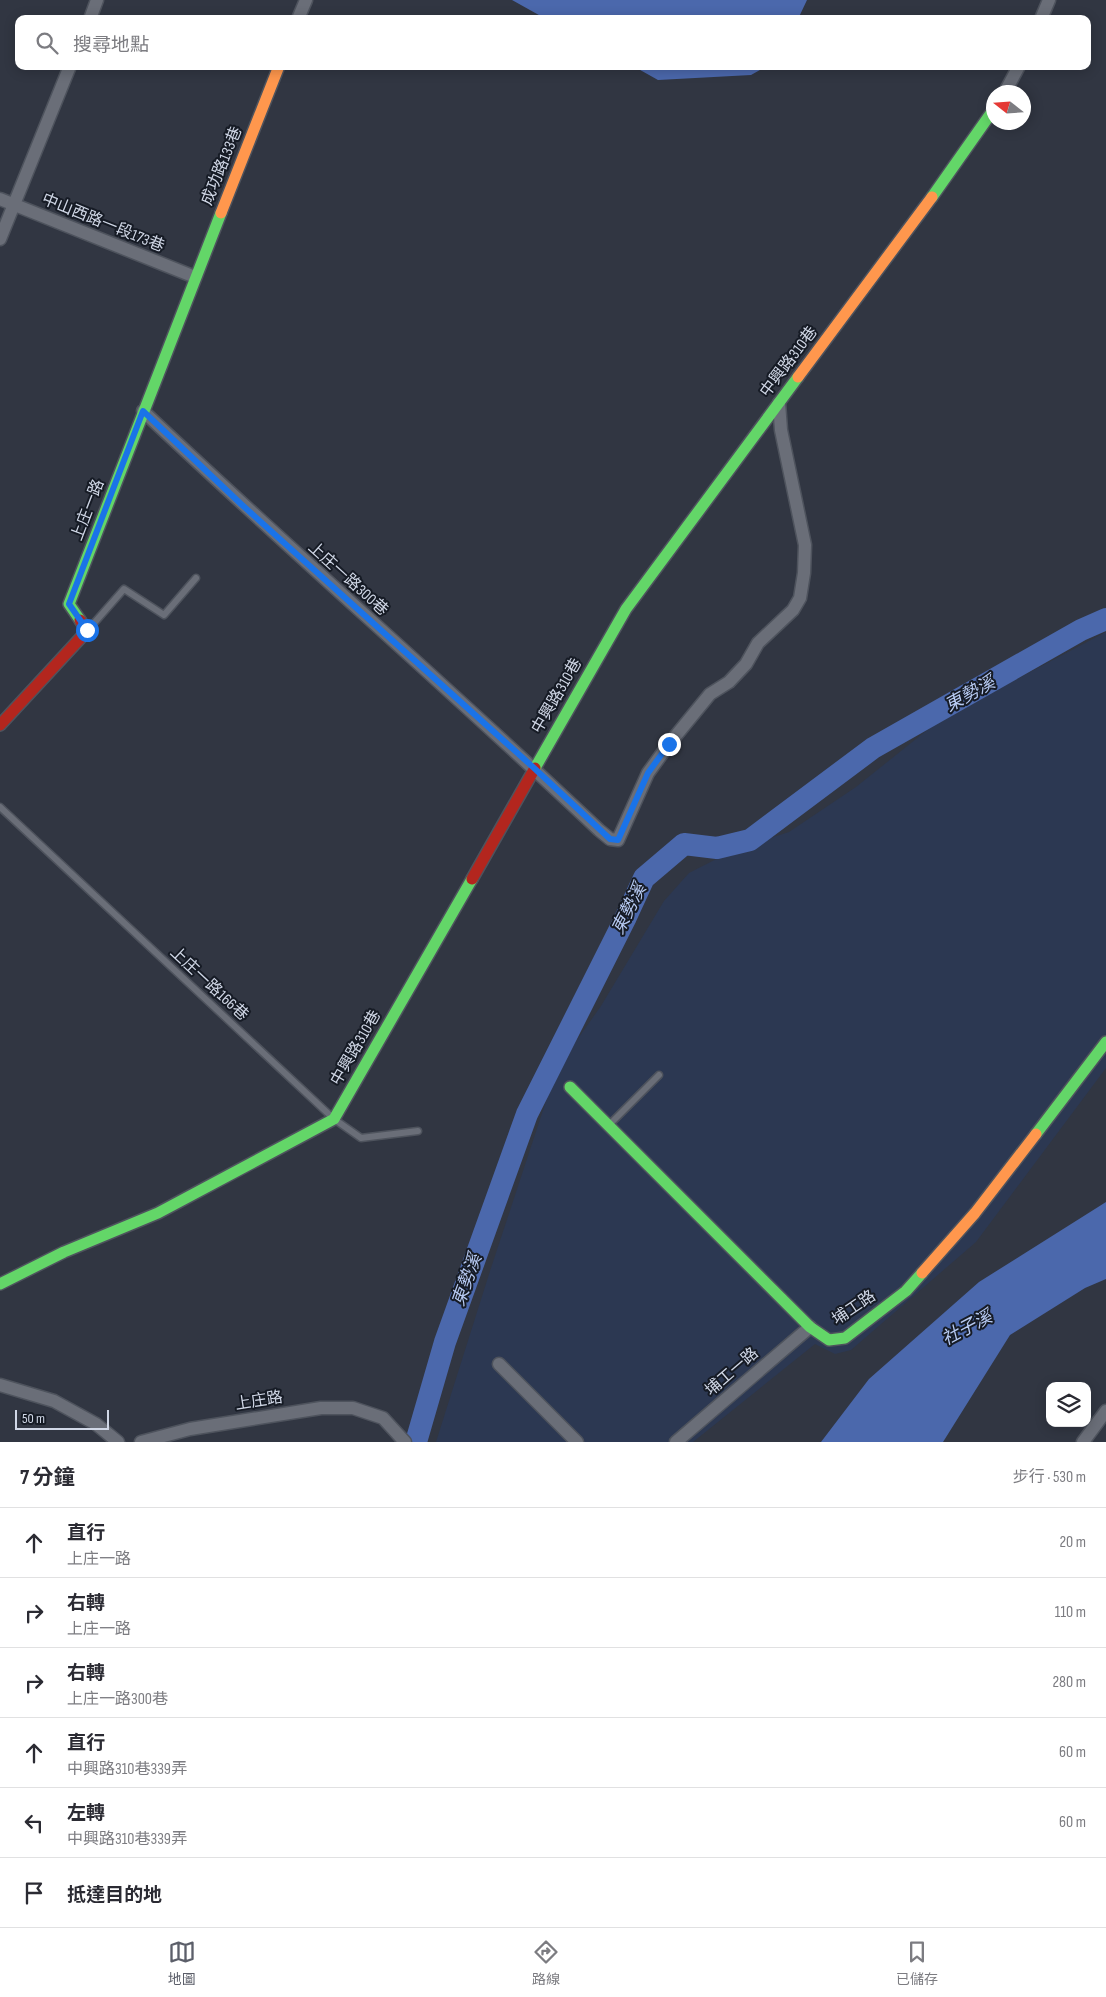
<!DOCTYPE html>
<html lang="zh-TW">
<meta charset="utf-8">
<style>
:root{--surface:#fff;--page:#f2f2f3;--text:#2b2b33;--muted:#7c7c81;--line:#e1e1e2;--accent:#5c5f6a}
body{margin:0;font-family:"Sofia Sans Condensed","Noto Sans TC",sans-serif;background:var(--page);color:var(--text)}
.controls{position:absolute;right:15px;bottom:15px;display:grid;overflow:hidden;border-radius:10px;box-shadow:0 2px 12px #0003}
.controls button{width:45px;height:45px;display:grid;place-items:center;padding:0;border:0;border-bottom:1px solid var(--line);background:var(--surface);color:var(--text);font:25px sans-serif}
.compass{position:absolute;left:986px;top:85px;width:45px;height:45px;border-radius:50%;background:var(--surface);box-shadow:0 2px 12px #0003;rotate:287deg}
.scale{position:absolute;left:15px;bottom:12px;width:94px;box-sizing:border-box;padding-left:5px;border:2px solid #d0d7e6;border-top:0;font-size:14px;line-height:18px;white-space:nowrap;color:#d0d7e6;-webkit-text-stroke:4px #161b25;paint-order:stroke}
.stop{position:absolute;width:15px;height:15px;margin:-11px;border:4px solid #1a73e8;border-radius:50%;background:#fff}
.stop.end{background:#1a73e8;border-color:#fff;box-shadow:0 1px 5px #0008}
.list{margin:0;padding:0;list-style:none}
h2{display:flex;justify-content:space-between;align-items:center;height:65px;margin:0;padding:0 20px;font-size:21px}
h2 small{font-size:16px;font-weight:400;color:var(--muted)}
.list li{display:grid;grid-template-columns:32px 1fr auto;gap:15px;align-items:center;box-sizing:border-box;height:70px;padding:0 20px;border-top:1px solid var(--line)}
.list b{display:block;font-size:19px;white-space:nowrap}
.list p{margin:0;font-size:16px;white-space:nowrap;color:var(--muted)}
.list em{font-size:16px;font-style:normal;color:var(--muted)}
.icon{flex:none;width:28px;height:28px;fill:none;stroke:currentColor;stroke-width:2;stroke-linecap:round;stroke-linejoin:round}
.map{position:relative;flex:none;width:1106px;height:1442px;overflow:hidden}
.search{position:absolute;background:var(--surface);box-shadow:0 2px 12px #0003;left:15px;right:15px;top:15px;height:55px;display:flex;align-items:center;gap:12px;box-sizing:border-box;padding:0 18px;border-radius:10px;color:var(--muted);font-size:19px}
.sheet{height:485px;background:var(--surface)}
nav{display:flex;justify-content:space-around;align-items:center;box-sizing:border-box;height:70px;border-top:1px solid var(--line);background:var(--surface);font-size:14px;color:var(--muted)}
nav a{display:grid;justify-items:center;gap:2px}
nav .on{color:var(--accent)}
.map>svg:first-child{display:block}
.built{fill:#2c3852}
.water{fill:#4b68ac}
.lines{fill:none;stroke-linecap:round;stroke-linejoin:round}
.river{stroke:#4b68ac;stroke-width:22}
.lane-casing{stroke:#4e535d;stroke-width:9}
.street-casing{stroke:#4e535d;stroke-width:15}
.fast-casing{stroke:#4e535d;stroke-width:14}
.slow-casing{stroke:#4e535d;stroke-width:14}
.jam-casing{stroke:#4e535d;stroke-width:14}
.lane{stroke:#6a6e78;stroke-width:6}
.street{stroke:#6a6e78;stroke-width:12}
.fast{stroke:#63d668;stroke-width:11}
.slow{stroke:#ff974d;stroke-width:11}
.jam{stroke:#b3261e;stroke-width:11}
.route{stroke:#1a73e8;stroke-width:6}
.labels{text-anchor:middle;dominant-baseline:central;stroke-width:4;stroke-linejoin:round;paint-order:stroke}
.street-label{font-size:16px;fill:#d0d7e6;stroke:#161b25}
.water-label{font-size:18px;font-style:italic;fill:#b7caf2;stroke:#161b25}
</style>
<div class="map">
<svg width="1106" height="1442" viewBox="0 0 1106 1442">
<rect width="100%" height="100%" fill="#313642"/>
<path class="built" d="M1106 632V1068L976 1242 851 1350 835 1354 815 1344 693 1442H436L490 1271 557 1068 601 1006 664 901 689 873 736 849 789 832 856 787 941 719Z"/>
<path class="water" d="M512 0H807L798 19H546Z
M633 66H767L751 75 658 80Z
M1106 1202V1279L1085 1288 1010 1335 943 1442H821L869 1379 979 1282Z"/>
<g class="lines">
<path class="river" d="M416 1442 445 1342 527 1114 626 917 644 878 684 844 717 848 750 840 873 748 1081 630 1106 619"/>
<defs>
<path id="lane" d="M88 630 124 589 164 615 196 578
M0 807 334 1119 361 1138 418 1131
M609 1125 659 1075"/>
<path id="street" d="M90 19 97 0
M298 19 306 0
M1041 19 1049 0
M1005 92 1019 66
M0 199 195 277
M0 239 70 66
M143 411C293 553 449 688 599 830L610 839 618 840 648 773 669 744 710 694 729 682 746 664 758 643 793 610 800 598 804 573 805 545 781 430 779 403
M499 1364 577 1442
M0 1385 54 1401 96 1424 118 1442
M141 1442 190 1429 321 1408H353L383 1418 405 1442
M676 1442 810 1327
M1083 1442 1106 1411"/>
<path id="fast" d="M932 197 994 109
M80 620 69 604 221 213
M535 768 626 609 798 377
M570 1087 810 1327 829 1340 845 1338 906 1291 922 1273
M1036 1134 1106 1042
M0 1284 64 1252 158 1213 334 1119 472 879"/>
<path id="slow" d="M221 213 279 66
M798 377 932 197
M922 1273 975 1213 1036 1134"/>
<path id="jam" d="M0 725 87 631 80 620
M472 879 535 768"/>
</defs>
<use href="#lane" class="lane-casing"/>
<use href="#street" class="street-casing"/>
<use href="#fast" class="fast-casing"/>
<use href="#slow" class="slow-casing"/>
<use href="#jam" class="jam-casing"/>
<use href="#lane" class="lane"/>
<use href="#street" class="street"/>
<use href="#fast" class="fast"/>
<use href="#slow" class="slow"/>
<use href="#jam" class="jam"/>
</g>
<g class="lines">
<path class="route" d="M87 630 69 604 143 411 241 504 534 768 610 839 618 840 648 773 669 744"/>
</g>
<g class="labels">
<g class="street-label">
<text transform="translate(222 166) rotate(-68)">成功路133巷</text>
<text transform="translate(103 223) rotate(22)">中山西路一段173巷</text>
<text transform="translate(789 362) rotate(-53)">中興路310巷</text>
<text transform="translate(88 510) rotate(-69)">上庄一路</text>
<text transform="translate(348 579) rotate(42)">上庄一路300巷</text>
<text transform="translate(557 696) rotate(-60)">中興路310巷</text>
<text transform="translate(209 984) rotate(43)">上庄一路166巷</text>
<text transform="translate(356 1048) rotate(-60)">中興路310巷</text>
<text transform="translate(854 1308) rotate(-34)">埔工路</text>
<text transform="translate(732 1372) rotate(-41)">埔工一路</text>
<text transform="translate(259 1401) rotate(-9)">上庄路</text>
</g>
<g class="water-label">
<text transform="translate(970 694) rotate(-29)">東勢溪</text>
<text transform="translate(629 909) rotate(-63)">東勢溪</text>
<text transform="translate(467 1280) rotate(-70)">東勢溪</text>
<text transform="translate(967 1328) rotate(-28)">社子溪</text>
</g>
</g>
</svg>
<div class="controls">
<button><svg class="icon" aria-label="layers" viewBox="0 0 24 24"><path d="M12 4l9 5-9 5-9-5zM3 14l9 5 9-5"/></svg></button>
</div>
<svg class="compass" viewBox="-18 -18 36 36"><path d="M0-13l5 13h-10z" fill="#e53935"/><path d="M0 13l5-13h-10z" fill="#7c7c81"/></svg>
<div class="scale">50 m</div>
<div class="stop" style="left:87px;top:630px"></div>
<div class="stop end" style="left:669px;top:744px"></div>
<div class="search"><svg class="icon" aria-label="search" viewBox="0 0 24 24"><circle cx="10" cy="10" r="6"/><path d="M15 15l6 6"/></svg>搜尋地點</div>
</div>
<section class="sheet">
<h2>7 分鐘<small>步行 · 530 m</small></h2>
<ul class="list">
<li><svg class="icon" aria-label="ahead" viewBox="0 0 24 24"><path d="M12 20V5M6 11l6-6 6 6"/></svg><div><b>直行</b><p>上庄一路</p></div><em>20 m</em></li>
<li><svg class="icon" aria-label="right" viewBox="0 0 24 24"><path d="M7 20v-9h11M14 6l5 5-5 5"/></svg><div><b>右轉</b><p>上庄一路</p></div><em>110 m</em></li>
<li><svg class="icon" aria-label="right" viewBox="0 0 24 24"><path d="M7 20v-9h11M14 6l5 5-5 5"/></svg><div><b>右轉</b><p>上庄一路300巷</p></div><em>280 m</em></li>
<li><svg class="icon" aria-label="ahead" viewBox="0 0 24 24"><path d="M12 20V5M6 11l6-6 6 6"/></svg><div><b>直行</b><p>中興路310巷339弄</p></div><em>60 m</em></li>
<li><svg class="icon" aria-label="left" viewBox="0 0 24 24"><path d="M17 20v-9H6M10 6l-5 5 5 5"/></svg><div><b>左轉</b><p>中興路310巷339弄</p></div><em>60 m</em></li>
<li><svg class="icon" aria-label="arrive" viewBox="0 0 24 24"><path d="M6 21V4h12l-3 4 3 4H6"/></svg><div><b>抵達目的地</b></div></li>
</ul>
</section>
<nav>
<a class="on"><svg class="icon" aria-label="map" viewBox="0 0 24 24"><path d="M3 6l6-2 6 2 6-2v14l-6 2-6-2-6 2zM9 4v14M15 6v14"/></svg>地圖</a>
<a><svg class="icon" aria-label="directions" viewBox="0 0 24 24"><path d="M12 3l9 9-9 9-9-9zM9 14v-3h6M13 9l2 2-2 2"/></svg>路線</a>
<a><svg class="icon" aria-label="saved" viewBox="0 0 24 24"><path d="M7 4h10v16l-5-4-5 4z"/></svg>已儲存</a>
</nav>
